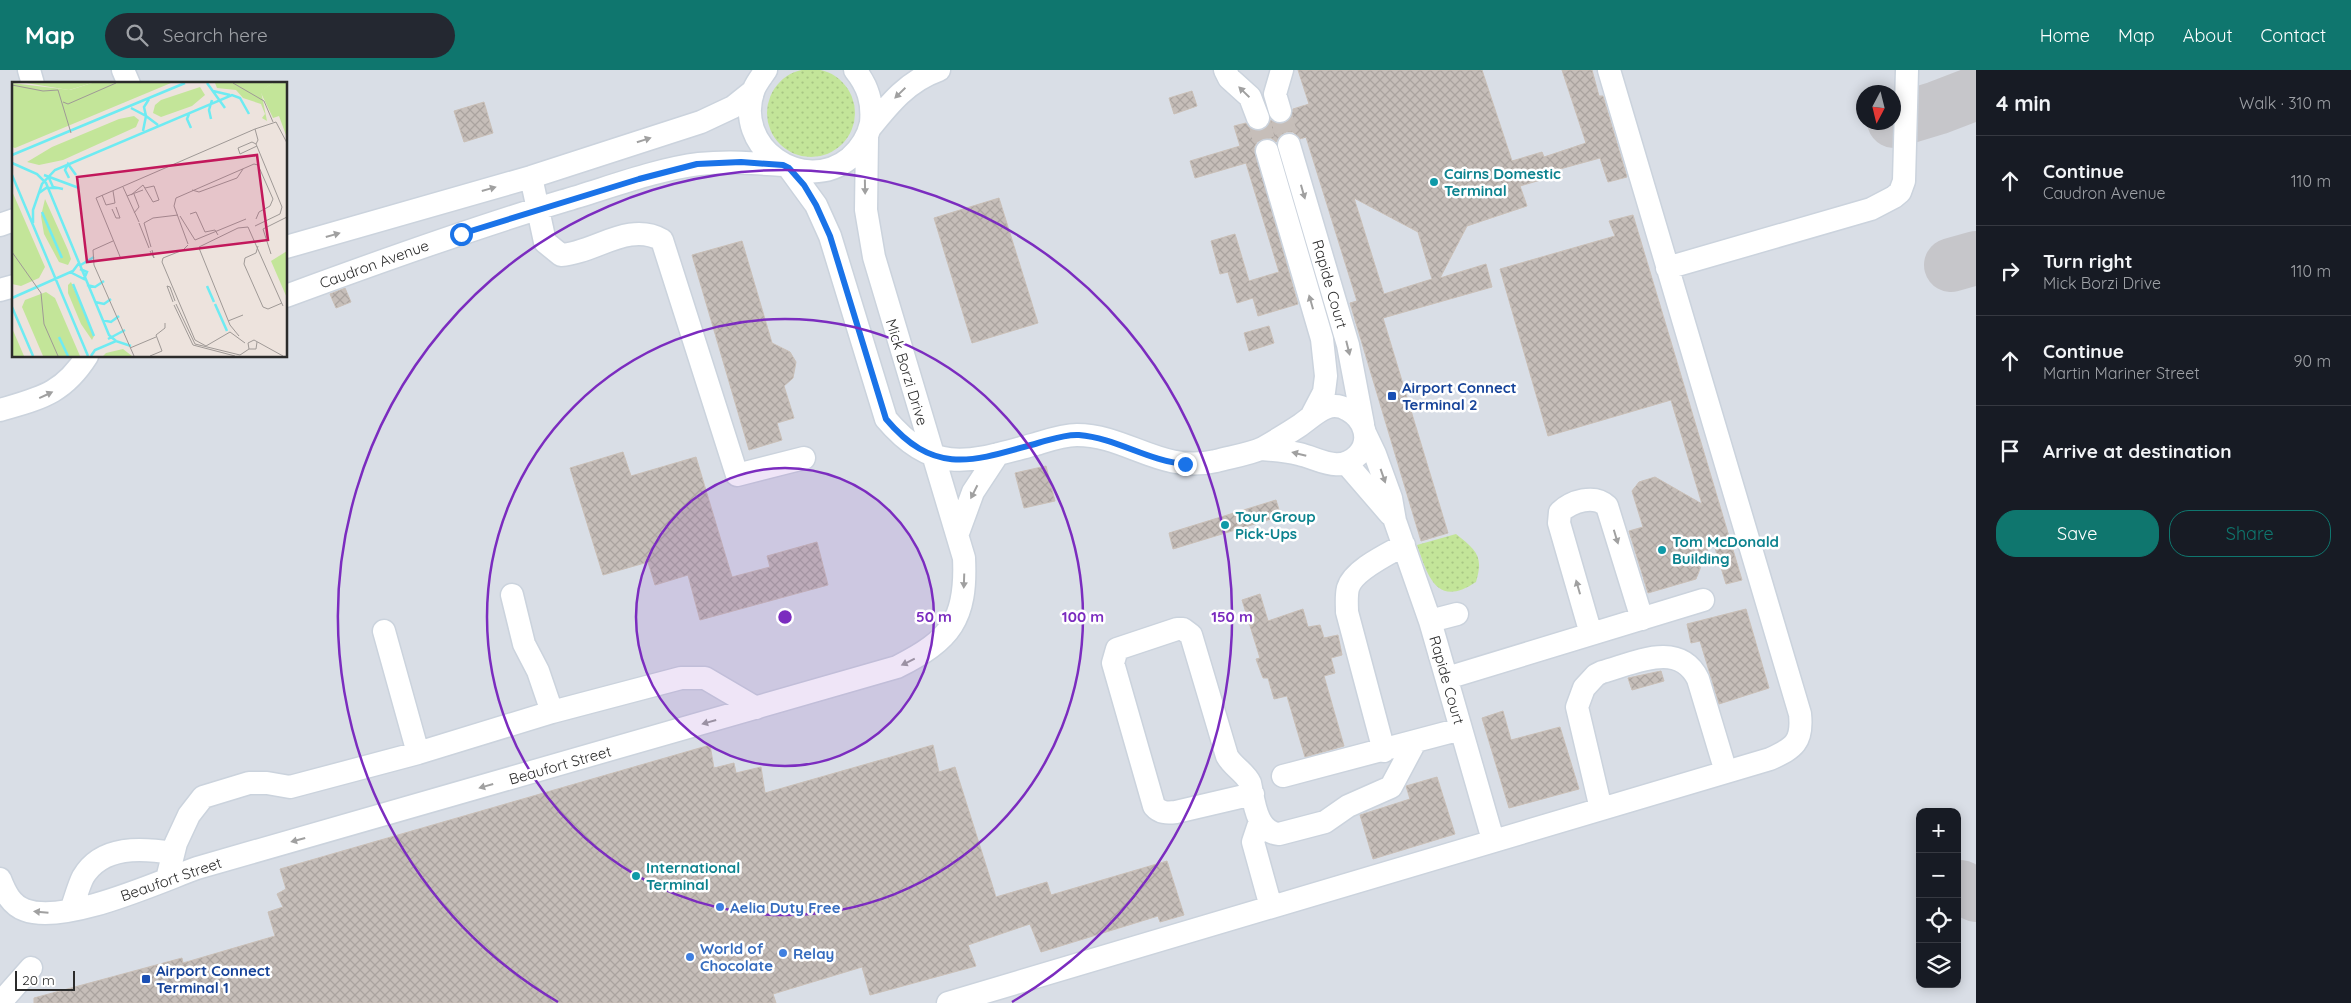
<!DOCTYPE html>
<meta charset="utf-8">
<style>
:root{--surface:#171b24;--page:#242831;--text:#f1f3f6;--muted:#9ea1a6;--line:#363941;--accent:#0f766e}
body{margin:0;font-family:Quicksand,sans-serif;background:var(--page);color:var(--text)}
.controls{position:absolute;right:15px;bottom:15px;display:grid;overflow:hidden;border-radius:10px;box-shadow:0 2px 12px #0003}
.controls button{width:45px;height:45px;display:grid;place-items:center;padding:0;border:0;border-bottom:1px solid var(--line);background:var(--surface);color:var(--text);font:25px sans-serif}
.compass{position:absolute;left:1856px;top:15px;width:45px;height:45px;border-radius:50%;background:var(--surface);box-shadow:0 2px 12px #0003;rotate:187deg}
.scale{position:absolute;left:15px;bottom:12px;width:60px;box-sizing:border-box;padding-left:5px;border:2px solid #2b2b2b;border-top:0;font-size:14px;line-height:18px;white-space:nowrap;color:#2b2b2b;-webkit-text-stroke:4px #fff;paint-order:stroke}
.stop{position:absolute;width:15px;height:15px;margin:-11px;border:4px solid #1a73e8;border-radius:50%;background:#fff}
.stop.end{background:#1a73e8;border-color:#fff;box-shadow:0 1px 5px #0008}
.list{margin:0;padding:0;list-style:none}
h2{display:flex;justify-content:space-between;align-items:center;height:65px;margin:0;padding:0 20px;font-size:21px}
h2 small{font-size:16px;font-weight:400;color:var(--muted)}
.list li{display:grid;grid-template-columns:32px 1fr auto;gap:15px;align-items:center;box-sizing:border-box;height:90px;padding:0 20px;border-top:1px solid var(--line)}
.list b{display:block;font-size:19px;white-space:nowrap}
.list p{margin:0;font-size:16px;white-space:nowrap;color:var(--muted)}
.list em{font-size:16px;font-style:normal;color:var(--muted)}
.actions{display:flex;gap:10px;padding:15px 20px}
.actions a{flex:1;padding:11px 0;border:1px solid var(--accent);border-radius:20px;text-align:center;font-size:18px;color:var(--accent)}
.actions .main{background:var(--accent);color:#fff}
.icon{flex:none;width:28px;height:28px;fill:none;stroke:currentColor;stroke-width:2;stroke-linecap:round;stroke-linejoin:round}
.map{position:relative;flex:none;width:1976px;height:933px;overflow:hidden}
header{display:flex;align-items:center;gap:30px;box-sizing:border-box;height:70px;padding:0 25px;background:var(--accent);color:#fff}
header strong{font-size:24px}
nav{display:flex;gap:28px;margin-inline-start:auto;font-size:18px}
.search{width:350px;height:45px;background:var(--page);display:flex;align-items:center;gap:12px;box-sizing:border-box;padding:0 18px;border-radius:28px;color:var(--muted);font-size:19px}
main{display:flex}
aside{flex:1;background:var(--surface)}
.map>svg:first-child{display:block}
.airport{fill:#d9dee6;fill-rule:evenodd}
.grass{fill:url(#grass-dots)}
.lines{fill:none;stroke-linecap:round;stroke-linejoin:round}
.taxiway{stroke:#c6c6ca;stroke-width:54}
.building{fill:url(#building-cross-hatch);stroke:#c9bfb7;fill-rule:evenodd}
.minor-tunnel{stroke:#c6beb9;stroke-width:22;stroke-dasharray:22 11;stroke-linecap:butt}
.minor-casing{stroke:#cbd3dd;stroke-width:25}
.minor{stroke:#fff;stroke-width:22}
.oneway{fill:#a0a0a0}
.route{stroke:#1a73e8;stroke-width:6}
.ring{fill:none;stroke:#7b2cbf;stroke-width:2.5}
.culture-dot{fill:#0f9aa8;stroke:#fff;stroke-width:2}
.transit-dot{fill:#1a4fb4;stroke:#fff;stroke-width:2}
.shop-dot{fill:#3f7fe0;stroke:#fff;stroke-width:2}
.labels{text-anchor:middle;dominant-baseline:central;stroke-width:5;stroke-linejoin:round;paint-order:stroke}
.culture-label{font-size:15px;font-weight:bold;fill:#0d838f;stroke:#fff;text-anchor:start}
.street-label{font-size:15px;fill:#2b2b2b;stroke:#fff}
.transit-label{font-size:15px;font-weight:bold;fill:#164399;stroke:#fff;text-anchor:start}
.shop-label{font-size:15px;font-weight:bold;fill:#366cbe;stroke:#fff;text-anchor:start}
.inset-river{fill:none;stroke:#6eebf2;stroke-width:2.5}
.inset-road{fill:none;stroke:#9f9996;stroke-width:1}
.view{fill:#c2185b;fill-opacity:0.15;stroke:#c2185b;stroke-width:2.5}
.inset-edge{fill:none;stroke:#2b2b2b;stroke-width:2.5}
.centre{fill:#7b2cbf;stroke:#fff;stroke-width:2.5}
.ring-label{font-size:15px;text-anchor:middle;font-weight:bold;fill:#7b2cbf;stroke:#fff;stroke-width:5;stroke-linejoin:round;paint-order:stroke}
</style>
<header>
<strong>Map</strong>
<div class="search"><svg class="icon" aria-label="search" viewBox="0 0 24 24"><circle cx="10" cy="10" r="6"/><path d="M15 15l6 6"/></svg>Search here</div>
<nav><a>Home</a><a>Map</a><a>About</a><a>Contact</a></nav>
</header>
<main>
<div class="map">
<svg width="1976" height="933" viewBox="0 0 1976 933">
<defs>
<pattern id="grass-dots" width="8" height="8" patternUnits="userSpaceOnUse" patternTransform="scale(1.25)"><rect width="8" height="8" fill="#c3e599"/><path d="M2 2h.1M6 6h.1" fill="none" stroke="#a8c584" stroke-width="1.8" stroke-linecap="round"/></pattern>
<pattern id="building-cross-hatch" width="8" height="8" patternUnits="userSpaceOnUse" patternTransform="scale(1.25)"><rect width="8" height="8" fill="#c6beb9"/><path d="M0 0l8 8M0 8l8-8" fill="none" stroke="#aaa39f"/></pattern>
</defs>
<rect width="100%" height="100%" fill="#ede3dd"/>
<path class="airport" d="M0 0H1976V933H0ZM14 14H286V286H14ZM1864 22H1894V52H1864ZM1920 742H1957V914H1920Z"/>
<path class="grass" d="M767 43a44 44 0 1 1 88 0a44 44 0 1 1-88 0Z
M1456 464C1476 480 1484 486 1476 512 1437 538 1428 507 1417 475Z"/>
<g class="lines">
<path class="taxiway" d="M1894 51 1937 38 1976 23
M1951 195 1976 188
M1961 817 1976 825"/>
</g>
<path class="building" d="M1298 0H1482L1512 91 1542 82 1544 87 1586 73 1562 0H1592L1599 26H1603L1627 107 1608 112 1600 88 1549 102 1551 107 1520 116 1527 136 1467 156 1440 208 1486 194 1492 217 1383 248 1448 463 1421 471 1350 233 1357 231 1306 67 1300 69 1293 62H1286L1280 66 1276 72 1271 68 1263 69 1257 72 1254 78 1298 234 1258 246 1253 228 1237 233 1228 202 1220 204 1211 171 1235 164 1249 211 1279 202 1246 93 1195 108 1190 91 1240 76 1234 56 1246 53 1250 58 1262 60 1268 57 1271 50 1277 54 1289 50 1293 39 1309 34ZM1354 128 1418 162 1432 209 1384 224Z
M1192 21 1197 36 1174 44 1169 28Z
M484 32 493 63 464 72 454 41Z
M999 128 1038 253 972 273 934 148Z
M1633 145 1680 302 1742 510 1726 514 1712 468 1696 509 1648 523 1629 461 1643 457 1632 421 1639 412 1655 407 1702 434 1671 330 1548 366 1500 199 1615 166 1609 151Z
M742 171 772 273 790 282 796 292 793 308 784 316 794 348 777 353 782 370 749 380 692 185Z
M345 218 351 232 336 238 330 224Z
M1269 256 1274 273 1249 281 1244 263Z
M623 382 631 406 696 387 732 507 770 497 767 486 817 472 828 515 700 550 688 505 655 515 648 492 603 505 570 398Z
M1046 396 1055 431 1024 438 1015 403Z
M1276 430 1281 446 1173 479 1169 463Z
M1260 524 1268 551 1303 539 1308 557 1320 555 1324 568 1338 565 1342 585 1331 588 1335 603 1324 606 1344 676 1305 687 1287 626 1274 629 1268 608H1263L1256 589 1260 588 1242 530Z
M1746 539 1769 618 1719 634 1700 571 1691 573 1687 554Z
M1661 601 1664 611 1632 620 1628 608Z
M1503 641 1511 670 1560 657 1579 719 1509 738 1482 648Z
M710 675 714 698 734 693 736 703 761 697 765 723 933 675 939 702 955 697 996 827 1047 812 1051 825 1167 791 1184 845 1160 852 1158 846 1041 882 1030 854 968 875 976 896 870 925 862 897 773 924 776 933H34V928L182 888 183 893 275 866 268 842 283 837 277 824 286 819 280 799Z
M1437 707 1455 764 1373 789 1360 745 1410 729 1406 716Z"/>
<g class="lines">
<path class="minor-tunnel" d="M1280 41 1289 75
M1258 48 1267 81"/>
<defs>
<path id="minor" d="M29 0 33 14
M123 0 129 14
M766 0C762 6 757 12 754 19 732 77 803 126 850 88 861 78 868 67 871 53 873 32 868 16 855 0
M1225 0 1229 8 1250 27 1258 48
M1280 41 1275 24 1282 0
M870 58C890 33 908 11 939 0
M1289 75 1348 275 1363 354
M1267 81 1322 269 1326 306 1324 322 1312 345
M789 98 816 135 830 166 886 349C935 407 972 391 1036 374 1049 370 1063 365 1077 365 1127 365 1161 404 1216 391 1231 387 1250 384 1263 378 1275 371 1287 364 1299 356 1314 346 1328 328 1348 340 1364 349 1372 370 1358 385 1339 404 1320 389 1299 384 1286 381 1274 380 1261 379
M531 107 545 172 561 185C594 183 629 151 662 170L737 405 804 388
M0 155 14 150
M286 177 531 107 701 52 733 37 753 21
M1667 198 1871 139 1894 127 1900 122 1904 111 1907 0
M0 220 14 216
M286 226C378 192 470 159 563 131 605 119 657 99 699 94 727 91 755 93 783 95
M0 340C40 328 63 324 87 286
M1365 363 1375 384 1391 428 1395 451 1430 551 1493 770
M1346 393 1390 444
M958 463 973 422 998 384
M512 525 524 574 538 601 552 642
M1430 551 1457 544
M384 561 418 683
M1591 564 1559 453 1560 442C1572 431 1594 424 1607 436L1642 549
M1447 608 1703 530
M1384 681 1347 542C1347 534 1346 526 1348 518 1353 500 1388 484 1404 475
M1283 706 1461 659
M1253 724 1176 742C1167 743 1160 743 1154 736L1113 593 1117 579 1177 559H1183L1191 565 1227 686C1233 697 1245 702 1250 713 1254 731 1256 762 1279 764L1325 752 1348 736 1391 717 1415 672
M1601 739 1577 637 1584 618 1596 605 1602 602C1635 593 1679 570 1698 609L1726 702
M1260 751 1253 772 1271 837
M0 809C5 822 11 835 25 840 65 855 158 812 197 798L897 597C951 570 967 549 964 488L874 187 866 140 867 68
M167 809 176 773 189 745 203 727 249 713H267L290 717 418 683 552 642 681 608H705L756 638
M71 840C75 830 78 817 83 807 102 775 142 778 173 783
M0 933 31 898
M948 933 1770 689C1794 678 1803 672 1800 644L1609 0"/>
</defs>
<use href="#minor" class="minor-casing"/>
<use href="#minor" class="minor"/>
</g>
<defs><path id="oneway-solid" d="M-6-.8H1V-3.2L6.5 0L1 3.2V.8H-6Z" transform="scale(1.25)"/></defs>
<g class="oneway">
<use href="#oneway-solid" transform="translate(1244 22) rotate(-136)"/>
<use href="#oneway-solid" transform="translate(900 23) rotate(136)"/>
<use href="#oneway-solid" transform="translate(644 70) rotate(-18)"/>
<use href="#oneway-solid" transform="translate(865 117) rotate(89)"/>
<use href="#oneway-solid" transform="translate(489 119) rotate(-16)"/>
<use href="#oneway-solid" transform="translate(1303 122) rotate(74)"/>
<use href="#oneway-solid" transform="translate(333 165) rotate(-16)"/>
<use href="#oneway-solid" transform="translate(1311 232) rotate(-106)"/>
<use href="#oneway-solid" transform="translate(1348 278) rotate(76)"/>
<use href="#oneway-solid" transform="translate(46 325) rotate(-25)"/>
<use href="#oneway-solid" transform="translate(1299 384) rotate(-166)"/>
<use href="#oneway-solid" transform="translate(1383 406) rotate(71)"/>
<use href="#oneway-solid" transform="translate(974 422) rotate(117)"/>
<use href="#oneway-solid" transform="translate(1616 467) rotate(73)"/>
<use href="#oneway-solid" transform="translate(964 511) rotate(92)"/>
<use href="#oneway-solid" transform="translate(1578 517) rotate(-106)"/>
<use href="#oneway-solid" transform="translate(908 592) rotate(154)"/>
<use href="#oneway-solid" transform="translate(709 652) rotate(164)"/>
<use href="#oneway-solid" transform="translate(486 716) rotate(164)"/>
<use href="#oneway-solid" transform="translate(298 770) rotate(165)"/>
<use href="#oneway-solid" transform="translate(41 842) rotate(-175)"/>
</g>
<g class="lines">
<path class="route" d="M461 164 639 109 697 94 741 92 783 95 789 98 804 115 816 135 830 166 886 349C935 407 974 391 1038 373 1050 370 1065 364 1079 365 1116 368 1148 391 1185 394"/>
</g>
<circle cx="785" cy="547" r="149" fill="#7b2cbf" fill-opacity=".12"/>
<g class="ring">
<circle cx="785" cy="547" r="149"/>
<circle cx="785" cy="547" r="298"/>
<path d="M558 932A447 447 0 1 1 1012 932"/>
</g>
<g class="culture-dot">
<circle cx="1434" cy="112" r="5"/>
<circle cx="1225" cy="455" r="5"/>
<circle cx="1662" cy="480" r="5"/>
<circle cx="636" cy="806" r="5"/>
</g>
<g class="transit-dot">
<rect x="1387" y="321" width="10" height="10" rx="2.5"/>
<rect x="141" y="904" width="10" height="10" rx="2.5"/>
</g>
<g class="shop-dot">
<circle cx="720" cy="837" r="5"/>
<circle cx="783" cy="883" r="5"/>
<circle cx="690" cy="887" r="5"/>
</g>
<g class="labels">
<g class="culture-label">
<text x="1444" y="103">Cairns Domestic<tspan x="1444" dy="17">Terminal</tspan></text>
<text x="1235" y="446">Tour Group<tspan x="1235" dy="17">Pick-Ups</tspan></text>
<text x="1672" y="471">Tom McDonald<tspan x="1672" dy="17">Building</tspan></text>
<text x="646" y="797">International<tspan x="646" dy="17">Terminal</tspan></text>
</g>
<g class="street-label">
<text transform="translate(374 194) rotate(-20)">Caudron Avenue</text>
<text transform="translate(1330 214) rotate(74)">Rapide Court</text>
<text transform="translate(907 302) rotate(73)">Mick Borzi Drive</text>
<text transform="translate(1447 610) rotate(74)">Rapide Court</text>
<text transform="translate(560 695) rotate(-16)">Beaufort Street</text>
<text transform="translate(171 809) rotate(-19)">Beaufort Street</text>
</g>
<g class="transit-label">
<text x="1402" y="317">Airport Connect<tspan x="1402" dy="17">Terminal 2</tspan></text>
<text x="156" y="900">Airport Connect<tspan x="156" dy="17">Terminal 1</tspan></text>
</g>
<g class="shop-label">
<text x="730" y="837">Aelia Duty Free</text>
<text x="700" y="878">World of<tspan x="700" dy="17">Chocolate</tspan></text>
<text x="793" y="883">Relay</text>
</g>
</g>
<g transform="translate(12 12)">
<rect width="275" height="275" fill="#ede3dd"/>
<path d="M0 1 58 8 80 1H159L3 66 0 65ZM203 1H261L249 9 255 39 250 36 253 32 249 22 231 16 224 8 205 6ZM188 5 193 13 180 24 149 35 141 31 143 23 149 18ZM122 34 127 38 124 45 51 78 27 83 15 80 40 65 107 37ZM0 109 33 185 27 196 9 204 0 202ZM33 117 56 168 59 177 56 183 47 180 32 152 29 134ZM59 200 82 254 80 258 69 242 56 211V203ZM34 210 43 216 68 274H31L10 225 13 218ZM0 246 12 274H0ZM111 267 120 274H91L94 271Z" fill="#c3e599"/>
<path d="M14 1H80L57 8ZM261 1H275V56L267 34 261 36 248 9ZM275 169V216L259 179Z" fill="#c3e599"/>
<path class="inset-river" d="M195 1 213 26M201 9 218 13M137 17 132 25 134 34 146 43M119 26 134 34 131 49M177 32 175 37 179 46M199 37 197 28 200 18M0 73 173 1M0 81 25 92 34 101 97 253 104 259M0 93 76 274M32 93 67 106M37 96 41 105 51 107M57 96 53 88 56 82 64 93M27 111 34 106H45M30 130 50 176M21 141V128L30 102 43 88 220 13 228 16 237 32M67 184 82 175M58 190 72 197 75 190 68 187M61 202 82 254M75 203 83 205 92 199M195 204 202 220M0 216 61 189 67 181M83 220 92 222 99 217M203 222 215 249M0 225 21 274M90 238 99 240 107 234M47 255 56 274M96 257 113 248M79 274 83 268 104 259 119 264"/>
<path class="inset-road" d="M221 1 252 19 261 40M0 3 31 9 46 8 59 51M51 20 56 22 104 1M244 62 240 60 226 66 228 72 245 64M111 105 127 140M180 108 187 110 225 96 231 87M122 112 127 125 122 131M90 113 94 123 103 121 101 109M119 113 131 103 141 120 147 118 142 104 133 106M115 114 131 108M100 127 104 136H108L104 125M178 132 184 130 193 150 203 148 206 153M168 134 183 158M127 141 137 166M132 141 141 136 166 133M132 141 139 165M243 144 268 132 270 125 244 62 246 58 243 47 264 40 275 61M236 145 271 224M183 158 234 137M101 159 81 168 82 183 122 274M176 162 162 124 164 116 242 82 246 83 261 117 258 124 247 130 244 137M176 163 171 168 151 176 150 180 183 258 194 264 218 250 233 261M246 164 244 171 233 176 232 182 251 225 256 227 270 221M187 165 226 146 236 145M187 166 218 243 227 254M138 169 142 176 140 168M0 170 29 211 32 242 46 274M259 172 251 147 275 135M109 177 84 116 243 47M161 220 155 204 158 205 163 219M164 222 183 262 228 273 237 267M162 223 181 263 223 274M216 239 231 233M245 260 244 267H237L236 261 242 258 271 274M118 266 144 255M138 274 150 269 144 253 153 246V241"/>
<path class="view" d="M245 73 256 158 75 180 65 95Z"/>
<rect width="275" height="275" class="inset-edge"/>
</g>
<circle cx="785" cy="547" r="8" class="centre"/>
<g class="ring-label">
<text x="934" y="552">50 m</text>
<text x="1083" y="552">100 m</text>
<text x="1232" y="552">150 m</text>
</g>
</svg>
<div class="controls">
<button>+</button>
<button>−</button>
<button><svg class="icon" aria-label="locate" viewBox="0 0 24 24"><circle cx="12" cy="12" r="6"/><path d="M12 2v4M12 18v4M2 12h4M18 12h4"/></svg></button>
<button><svg class="icon" aria-label="layers" viewBox="0 0 24 24"><path d="M12 4l9 5-9 5-9-5zM3 14l9 5 9-5"/></svg></button>
</div>
<svg class="compass" viewBox="-18 -18 36 36"><path d="M0-13l5 13h-10z" fill="#e53935"/><path d="M0 13l5-13h-10z" fill="#9ea1a6"/></svg>
<div class="scale">20 m</div>
<div class="stop" style="left:461px;top:164px"></div>
<div class="stop end" style="left:1185px;top:394px"></div>
</div>
<aside>
<h2>4 min<small>Walk · 310 m</small></h2>
<ul class="list">
<li><svg class="icon" aria-label="ahead" viewBox="0 0 24 24"><path d="M12 20V5M6 11l6-6 6 6"/></svg><div><b>Continue</b><p>Caudron Avenue</p></div><em>110 m</em></li>
<li><svg class="icon" aria-label="right" viewBox="0 0 24 24"><path d="M7 20v-9h11M14 6l5 5-5 5"/></svg><div><b>Turn right</b><p>Mick Borzi Drive</p></div><em>110 m</em></li>
<li><svg class="icon" aria-label="ahead" viewBox="0 0 24 24"><path d="M12 20V5M6 11l6-6 6 6"/></svg><div><b>Continue</b><p>Martin Mariner Street</p></div><em>90 m</em></li>
<li><svg class="icon" aria-label="arrive" viewBox="0 0 24 24"><path d="M6 21V4h12l-3 4 3 4H6"/></svg><div><b>Arrive at destination</b></div></li>
</ul>
<div class="actions"><a class="main">Save</a><a>Share</a></div>
</aside>
</main>
